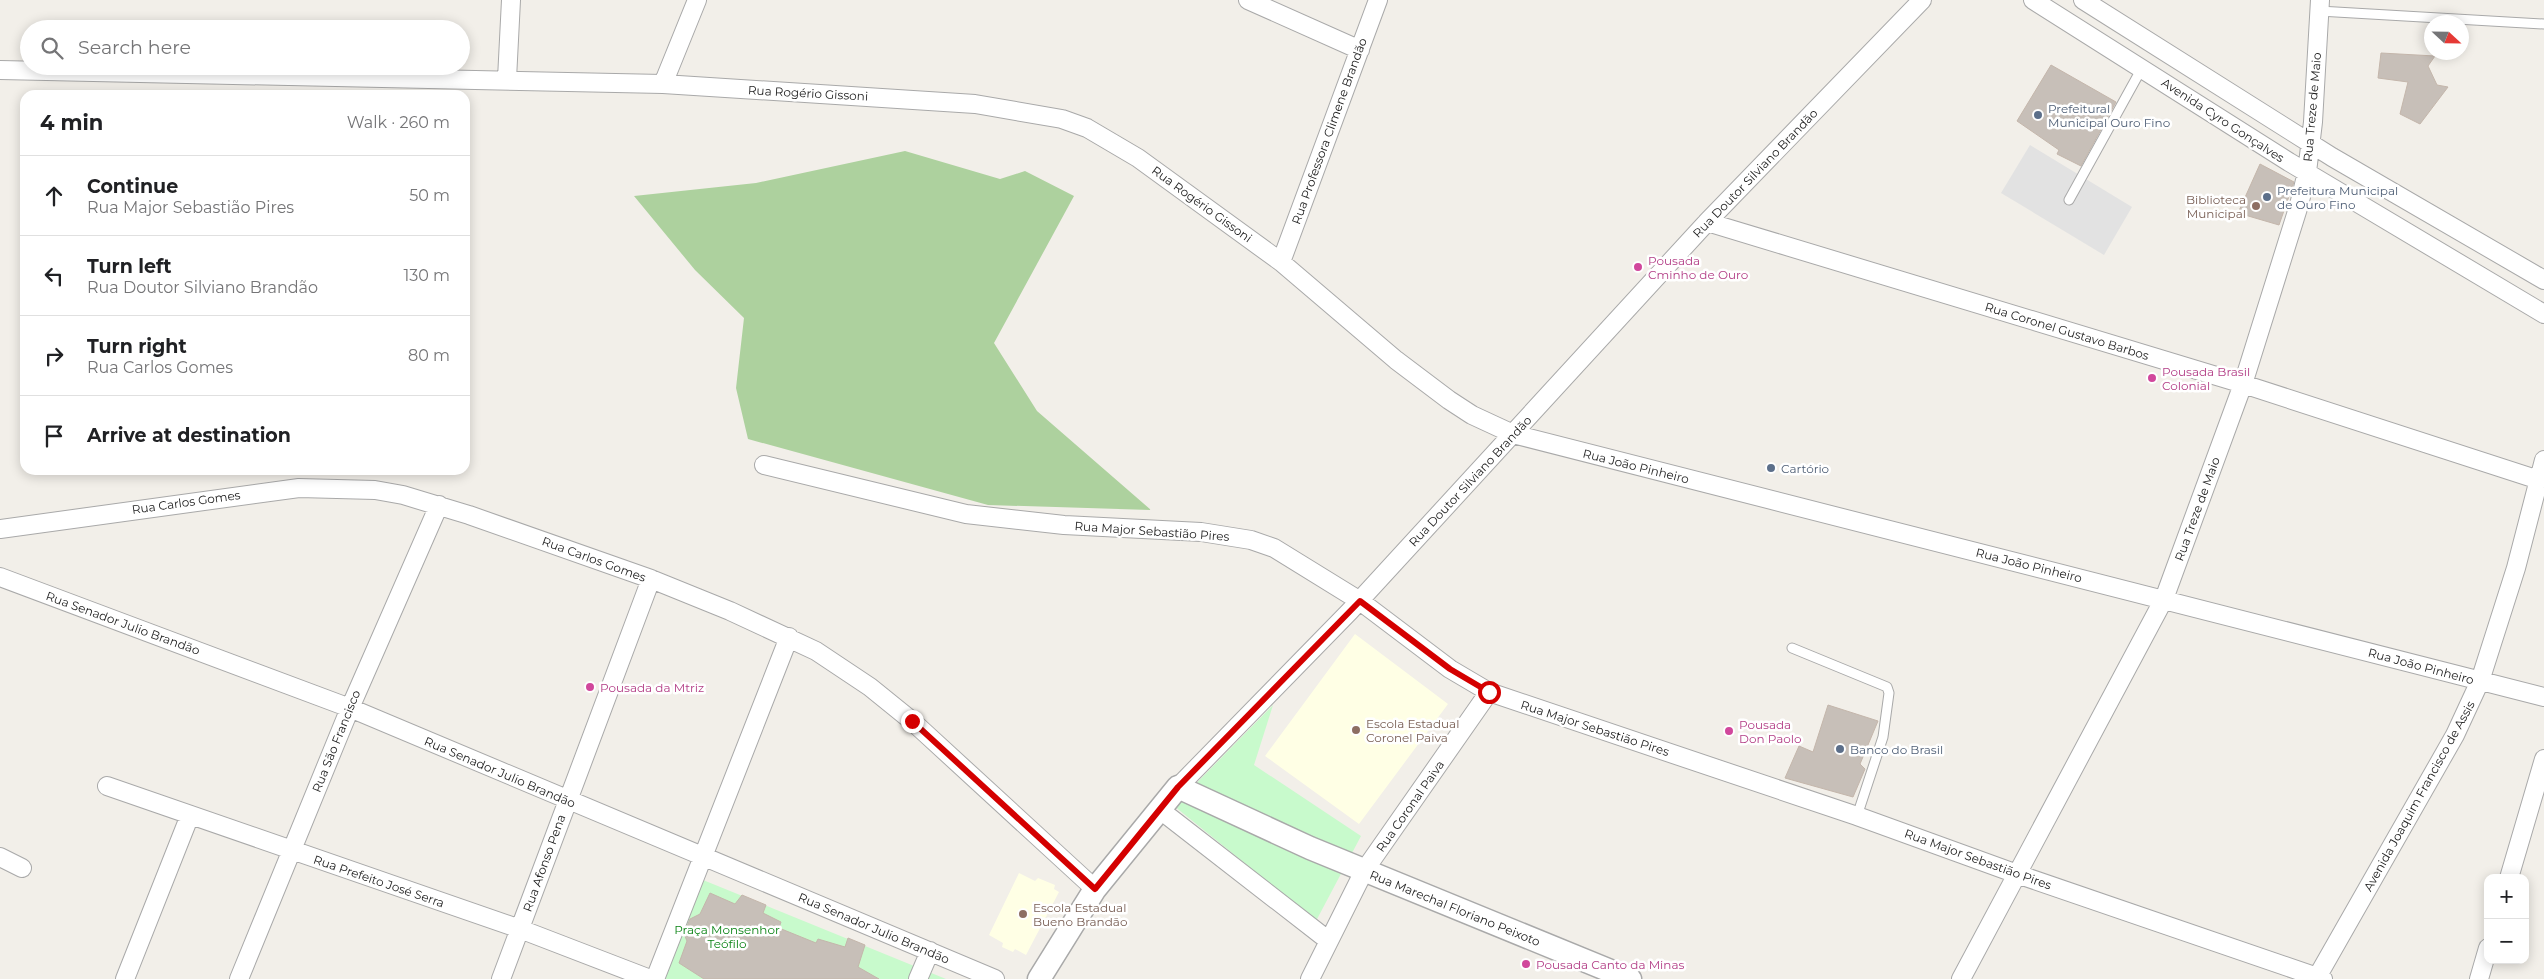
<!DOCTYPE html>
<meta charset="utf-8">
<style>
:root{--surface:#fff;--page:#f2f2f2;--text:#202124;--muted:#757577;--line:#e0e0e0}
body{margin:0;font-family:Montserrat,sans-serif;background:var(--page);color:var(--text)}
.controls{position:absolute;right:15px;bottom:15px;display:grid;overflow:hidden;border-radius:10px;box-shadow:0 2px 12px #0003}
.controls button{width:45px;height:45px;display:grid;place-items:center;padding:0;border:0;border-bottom:1px solid var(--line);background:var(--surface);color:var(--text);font:25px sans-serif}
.compass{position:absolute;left:2424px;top:15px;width:45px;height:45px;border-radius:50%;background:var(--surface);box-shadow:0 2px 12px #0003;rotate:112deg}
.stop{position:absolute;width:15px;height:15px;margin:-11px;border:4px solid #d40000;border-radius:50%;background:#fff}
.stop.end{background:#d40000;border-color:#fff;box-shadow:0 1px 5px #0008}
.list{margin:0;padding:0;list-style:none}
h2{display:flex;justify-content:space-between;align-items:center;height:65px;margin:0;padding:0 20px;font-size:21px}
h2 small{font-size:16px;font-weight:400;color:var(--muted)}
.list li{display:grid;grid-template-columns:32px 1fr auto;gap:15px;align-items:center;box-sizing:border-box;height:80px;padding:0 20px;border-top:1px solid var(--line)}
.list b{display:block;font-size:19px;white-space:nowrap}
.list p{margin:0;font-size:16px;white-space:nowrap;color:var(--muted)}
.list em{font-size:16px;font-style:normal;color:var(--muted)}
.icon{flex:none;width:28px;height:28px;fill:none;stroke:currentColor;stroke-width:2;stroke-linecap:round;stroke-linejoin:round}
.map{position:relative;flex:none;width:2544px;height:979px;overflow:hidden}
.search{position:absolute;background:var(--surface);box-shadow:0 2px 12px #0003;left:20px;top:20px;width:450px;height:55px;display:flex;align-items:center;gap:12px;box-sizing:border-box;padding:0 18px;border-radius:28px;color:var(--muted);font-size:19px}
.panel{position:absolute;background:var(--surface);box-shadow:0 2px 12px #0003;left:20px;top:90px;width:450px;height:385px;border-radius:15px}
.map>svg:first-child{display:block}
.education{fill:#ffffe5}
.forest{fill:#add19e}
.park{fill:#c8facc}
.parking{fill:#e2e2e2}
.building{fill:#c7bfb8;stroke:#c4b6ab}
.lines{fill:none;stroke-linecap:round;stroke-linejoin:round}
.service-casing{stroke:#a9a9a9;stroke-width:11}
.minor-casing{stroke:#a9a9a9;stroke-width:20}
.tertiary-casing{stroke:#a9a9a9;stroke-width:25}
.service{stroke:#fff;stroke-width:9}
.minor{stroke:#fff;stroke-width:18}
.tertiary{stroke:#fff;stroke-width:22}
.route{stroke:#d40000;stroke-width:6}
.service-dot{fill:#5c6f8a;stroke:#fff;stroke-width:2}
.education-dot{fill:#8d6e63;stroke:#fff;stroke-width:2}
.hotel-dot{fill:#d1479c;stroke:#fff;stroke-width:2}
.labels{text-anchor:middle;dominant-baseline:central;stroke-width:5;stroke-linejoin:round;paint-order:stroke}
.street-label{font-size:12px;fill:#222;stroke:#fff}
.service-label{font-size:12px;fill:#4e5e75;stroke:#fff;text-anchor:start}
.education-label{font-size:12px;fill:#785e54;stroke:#fff;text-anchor:start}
.hotel-label{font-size:12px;fill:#b23c85;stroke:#fff;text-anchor:start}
.park-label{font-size:12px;fill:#0c8416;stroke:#fff}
</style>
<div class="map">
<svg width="2544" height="979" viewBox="0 0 2544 979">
<rect width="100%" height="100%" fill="#f2efe9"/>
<path class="education" d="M1355 634 1448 704 1359 824 1265 756Z
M1019 873 1035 881 1038 878 1055 885 1054 889 1059 892 1026 955 1015 949 1013 952 1002 947 1003 943 989 935Z"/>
<path class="forest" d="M905 151 1000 179 1025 171 1074 196 994 343 1037 411 1151 510 988 505 748 439 736 388 744 318 695 270 634 196 756 183Z"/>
<path class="park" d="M1273 705 1254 765 1361 836 1316 921 1174 806Z
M703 880 946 979H663Z"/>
<path class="parking" d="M2030 145 2132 207 2104 255 2001 193Z"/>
<path class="building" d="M2381 53 2435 56 2428 66 2437 85 2448 87 2420 124 2400 114 2408 82 2378 78Z
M2051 65 2116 102 2081 166 2057 154 2059 150 2017 121Z
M2260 164 2294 182 2279 225 2238 213Z
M1828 705 1878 721 1860 764 1865 769 1853 797 1785 778 1799 746 1813 752Z
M710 893 735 904 742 895 766 905 763 913 781 922 779 928 816 943 818 939 845 947 848 938 865 945 858 967 879 979H704L679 963 687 941 684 934 690 919 700 914Z"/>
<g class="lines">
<defs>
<path id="service" d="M2319 11 2544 24
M2069 200 2142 68
M1792 648 1887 687 1889 693 1883 737 1857 816"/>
<path id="minor" d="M1248 0 1360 50
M2033 0 2289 162 2544 314
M2083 0 2332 157 2544 280
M0 70 663 84 975 104 1062 119 1087 128 1138 158 1281 262 1396 360 1449 400 1472 415 1513 434 2544 697
M507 79 511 0
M663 84 697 0
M1707 222 2243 384 2539 480
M1281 262 1378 0
M764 465 966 514 1064 525 1201 532 1251 540 1274 548 1360 601 1450 669 1489 692 1857 816 2017 874 2323 979
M0 529 299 488 375 490 403 495 469 515 651 579 730 611 816 651 870 687 912 721 1095 889
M0 577 350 708 995 979
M107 786 520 929 650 979
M1178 787 1350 611 1707 222 1922 0
M1159 809 1329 941
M0 857 22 868
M2509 878 2544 759
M125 979 190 815
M239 979 350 708 439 505
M501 979 651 579
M655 979 789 637
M918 979 930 951
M1310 979 1364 871 1489 692
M1961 979 2164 599 2243 384 2299 205 2307 172 2313 122 2320 0
M2316 979 2455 735 2480 681 2516 568 2544 460
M2479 979 2488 948"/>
<path id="tertiary" d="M1039 979 1095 889 1178 787 1310 848 1630 979"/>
</defs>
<use href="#service" class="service-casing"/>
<use href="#minor" class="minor-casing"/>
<use href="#tertiary" class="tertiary-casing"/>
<use href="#service" class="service"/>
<use href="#minor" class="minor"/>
<use href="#tertiary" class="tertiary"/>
</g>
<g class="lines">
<path class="route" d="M912 721 1095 889 1178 787 1360 601 1450 669 1489 692"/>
</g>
<g class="service-dot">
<circle cx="2038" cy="115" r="5"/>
<circle cx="2267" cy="197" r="5"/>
<circle cx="1771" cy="468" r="5"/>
<circle cx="1840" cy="749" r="5"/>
</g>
<g class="education-dot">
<circle cx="2256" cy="206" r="5"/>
<circle cx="1356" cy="730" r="5"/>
<circle cx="1023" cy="914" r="5"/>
</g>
<g class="hotel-dot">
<circle cx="1638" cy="267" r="5"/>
<circle cx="2152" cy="378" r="5"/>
<circle cx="590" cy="687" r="5"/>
<circle cx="1729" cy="731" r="5"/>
<circle cx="1526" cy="964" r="5"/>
</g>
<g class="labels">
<g class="street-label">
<text transform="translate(808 93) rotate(3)">Rua Rogério Gissoni</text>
<text transform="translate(2312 107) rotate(-85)">Rua Treze de Maio</text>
<text transform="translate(2223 120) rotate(33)">Avenida Cyro Gonçalves</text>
<text transform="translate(1329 131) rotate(-70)">Rua Professora Climene Brandão</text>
<text transform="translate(1755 173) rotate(-46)">Rua Doutor Silviano Brandão</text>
<text transform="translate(1202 204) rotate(36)">Rua Rogério Gissoni</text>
<text transform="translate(2067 331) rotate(17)">Rua Coronel Gustavo Barbos</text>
<text transform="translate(1636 466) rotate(14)">Rua João Pinheiro</text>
<text transform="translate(1470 481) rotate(-47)">Rua Doutor Silviano Brandão</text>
<text transform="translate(186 502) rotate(-8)">Rua Carlos Gomes</text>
<text transform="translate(2197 509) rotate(-70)">Rua Treze de Maio</text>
<text transform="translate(1152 531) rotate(4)">Rua Major Sebastião Pires</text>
<text transform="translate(594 559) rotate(20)">Rua Carlos Gomes</text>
<text transform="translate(2029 565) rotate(14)">Rua João Pinheiro</text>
<text transform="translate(123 623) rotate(20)">Rua Senador Julio Brandão</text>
<text transform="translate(2421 666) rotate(15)">Rua João Pinheiro</text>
<text transform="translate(1595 728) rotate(18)">Rua Major Sebastião Pires</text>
<text transform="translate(336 741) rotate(-68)">Rua São Francisco</text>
<text transform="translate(500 772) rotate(23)">Rua Senador Julio Brandão</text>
<text transform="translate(2419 796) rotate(-61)">Avenida Joaquim Francisco de Assis</text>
<text transform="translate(1410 806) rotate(-55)">Rua Coronal Paiva</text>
<text transform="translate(1978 859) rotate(20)">Rua Major Sebastião Pires</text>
<text transform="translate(544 863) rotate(-70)">Rua Afonso Pena</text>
<text transform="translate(379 881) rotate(19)">Rua Prefeito José Serra</text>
<text transform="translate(1455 908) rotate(22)">Rua Marechal Floriano Peixoto</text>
<text transform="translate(874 928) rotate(23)">Rua Senador Julio Brandão</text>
</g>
<g class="service-label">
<text x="2048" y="108">Prefeitural<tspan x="2048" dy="14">Municipal Ouro Fino</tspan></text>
<text x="2277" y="190">Prefeitura Municipal<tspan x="2277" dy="14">de Ouro Fino</tspan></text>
<text x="1781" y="468">Cartório</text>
<text x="1850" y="749">Banco do Brasil</text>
</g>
<g class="education-label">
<text x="2246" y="199" text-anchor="end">Biblioteca<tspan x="2246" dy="14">Municipal</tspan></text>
<text x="1366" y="723">Escola Estadual<tspan x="1366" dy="14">Coronel Paiva</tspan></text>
<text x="1033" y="907">Escola Estadual<tspan x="1033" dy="14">Bueno Brandão</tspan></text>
</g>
<g class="hotel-label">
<text x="1648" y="260">Pousada<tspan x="1648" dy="14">Cminho de Ouro</tspan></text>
<text x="2162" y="371">Pousada Brasil<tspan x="2162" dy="14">Colonial</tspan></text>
<text x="600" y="687">Pousada da Mtriz</text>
<text x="1739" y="724">Pousada<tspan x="1739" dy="14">Don Paolo</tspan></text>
<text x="1536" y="964">Pousada Canto da Minas</text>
</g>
<g class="park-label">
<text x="727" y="929">Praça Monsenhor<tspan x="727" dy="14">Teófilo</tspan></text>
</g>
</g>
</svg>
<div class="controls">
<button>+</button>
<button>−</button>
</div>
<svg class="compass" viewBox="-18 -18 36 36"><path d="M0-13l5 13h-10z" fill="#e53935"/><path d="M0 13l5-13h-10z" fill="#757577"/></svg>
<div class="stop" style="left:1489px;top:692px"></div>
<div class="stop end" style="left:912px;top:721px"></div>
<div class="search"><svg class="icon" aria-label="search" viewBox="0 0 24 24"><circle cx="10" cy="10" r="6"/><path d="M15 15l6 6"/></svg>Search here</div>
<section class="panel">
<h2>4 min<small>Walk · 260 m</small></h2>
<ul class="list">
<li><svg class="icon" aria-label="ahead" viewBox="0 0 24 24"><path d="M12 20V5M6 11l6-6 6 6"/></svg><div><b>Continue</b><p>Rua Major Sebastião Pires</p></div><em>50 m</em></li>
<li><svg class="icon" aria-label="left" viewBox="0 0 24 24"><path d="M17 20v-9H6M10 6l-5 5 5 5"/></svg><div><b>Turn left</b><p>Rua Doutor Silviano Brandão</p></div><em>130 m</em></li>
<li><svg class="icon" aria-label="right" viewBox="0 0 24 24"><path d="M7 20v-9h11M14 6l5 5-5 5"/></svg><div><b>Turn right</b><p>Rua Carlos Gomes</p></div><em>80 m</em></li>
<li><svg class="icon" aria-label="arrive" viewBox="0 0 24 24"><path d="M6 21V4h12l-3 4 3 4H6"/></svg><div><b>Arrive at destination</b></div></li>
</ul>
</section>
</div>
